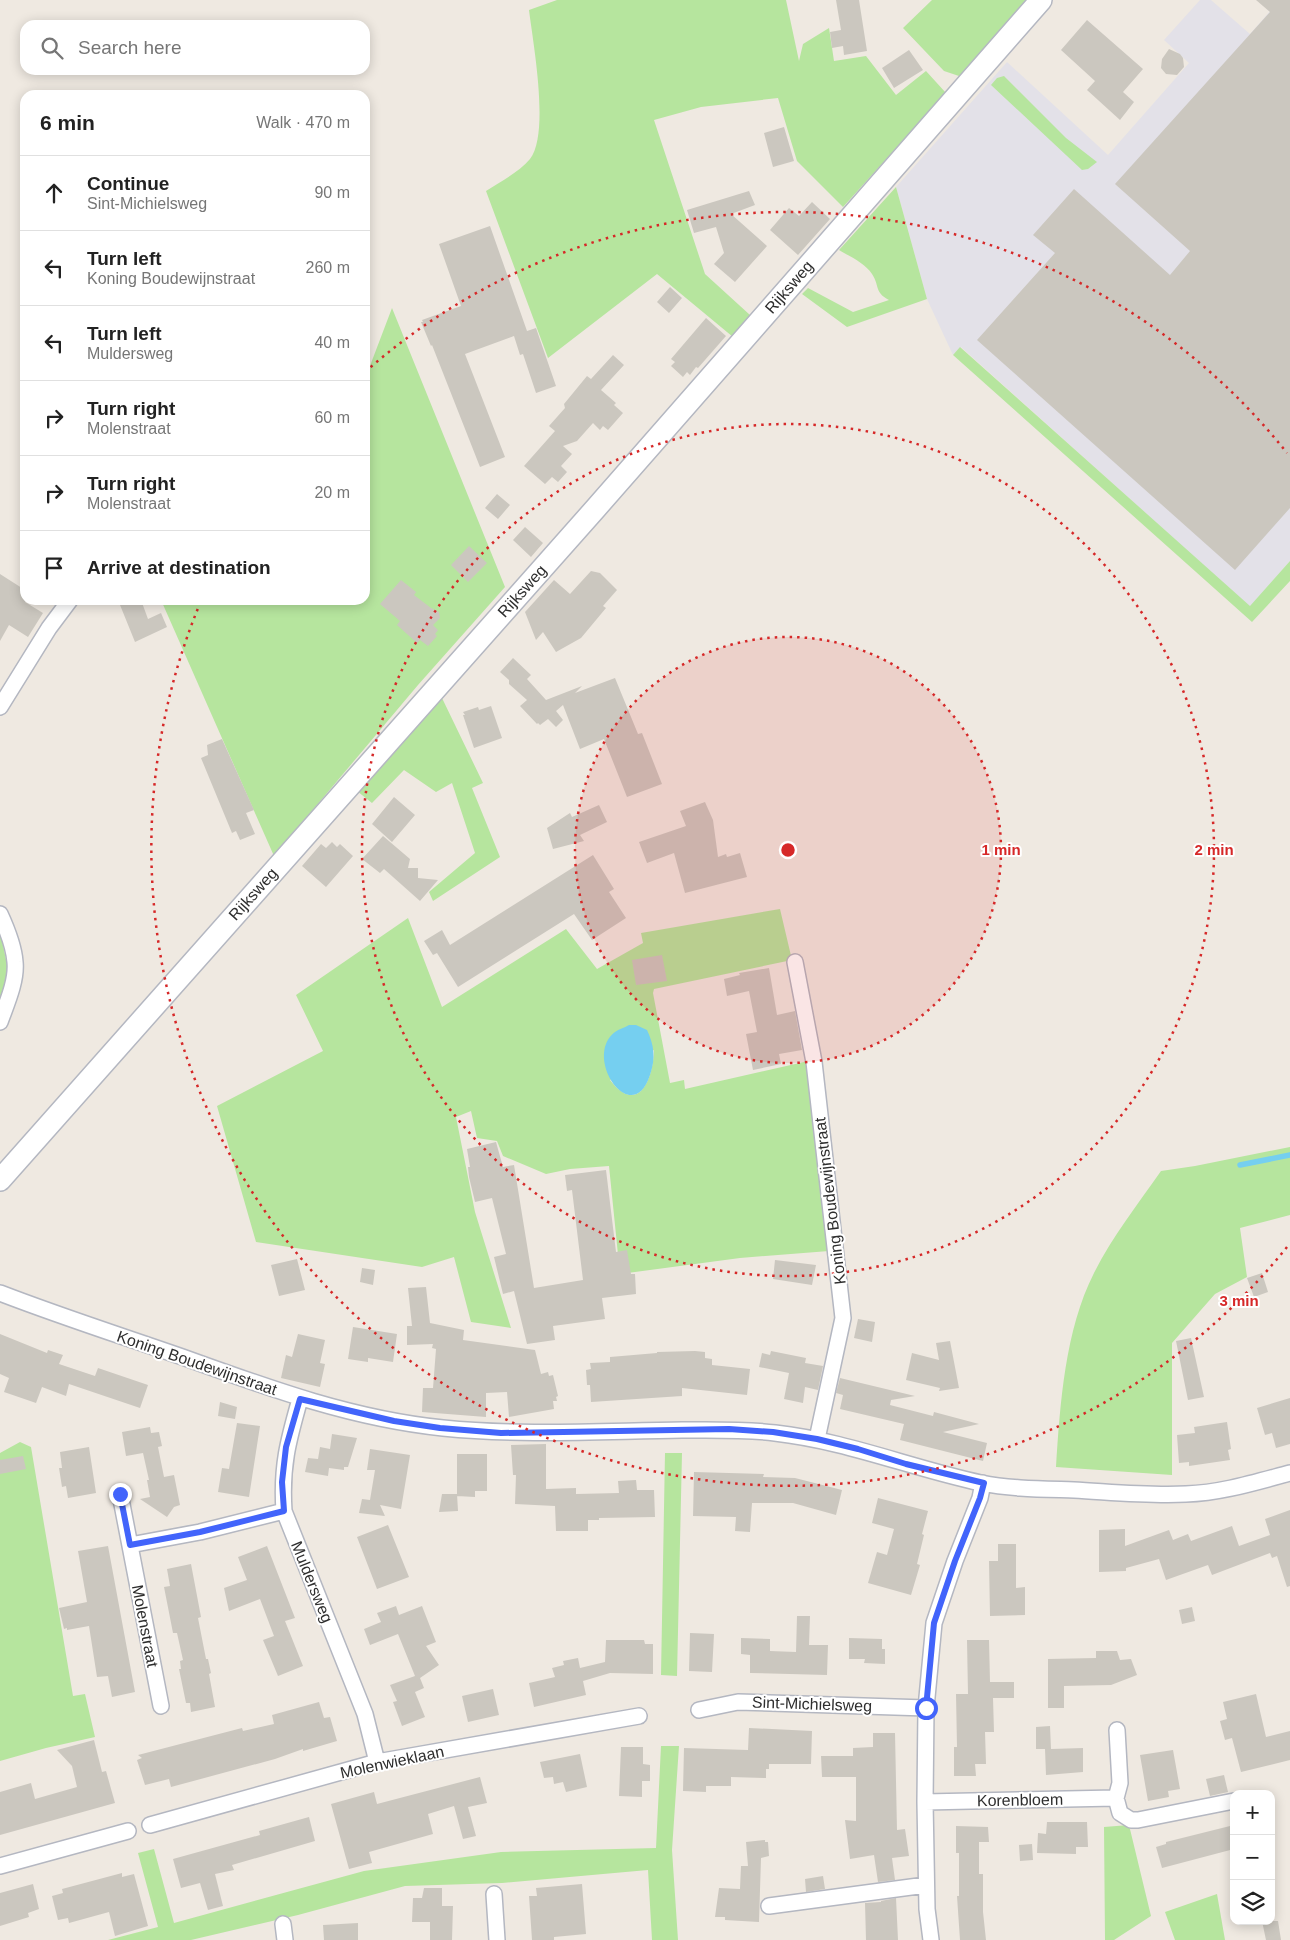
<!DOCTYPE html>
<meta charset="utf-8">
<style>
:root{--surface:#fff;--page:#f6f6f6;--text:#222;--muted:#767676;--line:#e0e0e0}
body{margin:0;font-family:Helvetica,sans-serif;background:var(--page);color:var(--text)}
.controls{position:absolute;right:15px;bottom:15px;display:grid;overflow:hidden;border-radius:10px;box-shadow:0 2px 12px #0003}
.controls button{width:45px;height:45px;display:grid;place-items:center;padding:0;border:0;border-bottom:1px solid var(--line);background:var(--surface);color:var(--text);font:25px sans-serif}
.stop{position:absolute;width:15px;height:15px;margin:-11px;border:4px solid #4264fb;border-radius:50%;background:#fff}
.stop.end{background:#4264fb;border-color:#fff;box-shadow:0 1px 5px #0008}
.list{margin:0;padding:0;list-style:none}
h2{display:flex;justify-content:space-between;align-items:center;height:65px;margin:0;padding:0 20px;font-size:21px}
h2 small{font-size:16px;font-weight:400;color:var(--muted)}
.list li{display:grid;grid-template-columns:32px 1fr auto;gap:15px;align-items:center;box-sizing:border-box;height:75px;padding:0 20px;border-top:1px solid var(--line)}
.list b{display:block;font-size:19px;white-space:nowrap}
.list p{margin:0;font-size:16px;white-space:nowrap;color:var(--muted)}
.list em{font-size:16px;font-style:normal;color:var(--muted)}
.icon{flex:none;width:28px;height:28px;fill:none;stroke:currentColor;stroke-width:2;stroke-linecap:round;stroke-linejoin:round}
.map{position:relative;flex:none;width:1290px;height:1940px;overflow:hidden}
.search{position:absolute;background:var(--surface);box-shadow:0 2px 12px #0003;left:20px;top:20px;width:350px;height:55px;display:flex;align-items:center;gap:12px;box-sizing:border-box;padding:0 18px;border-radius:15px;color:var(--muted);font-size:19px}
.panel{position:absolute;background:var(--surface);box-shadow:0 2px 12px #0003;left:20px;top:90px;width:350px;height:515px;border-radius:15px}
.map>svg:first-child{display:block}
.industrial{fill:#e3e1e8}
.green{fill:#b6e59e;fill-rule:evenodd}
.water{fill:#75cff0}
.lines{fill:none;stroke-linecap:round;stroke-linejoin:round}
.stream{stroke:#75cff0;stroke-width:5.5}
.building{fill:#cbc7bf}
.street-casing{stroke:#b4b7c1;stroke-width:18}
.secondary-casing{stroke:#b4b7c1;stroke-width:24}
.street{stroke:#fff;stroke-width:15}
.secondary{stroke:#fff;stroke-width:21}
.route{stroke:#4264fb;stroke-width:6}
.ring{fill:none;stroke:#d62828;stroke-width:2.5;stroke-dasharray:2.5 5}
.labels{text-anchor:middle;dominant-baseline:central;stroke-width:4;stroke-linejoin:round;paint-order:stroke}
.street-label{font-size:16px;fill:#2e2e2e;stroke:#fff}
.centre{fill:#d62828;stroke:#fff;stroke-width:2.5}
.ring-label{font-size:15px;text-anchor:middle;font-weight:bold;fill:#d62828;stroke:#fff;stroke-width:4;stroke-linejoin:round;paint-order:stroke}
</style>
<div class="map">
<svg width="1290" height="1940" viewBox="0 0 1290 1940">
<rect width="100%" height="100%" fill="#efe9e1"/>
<path class="industrial" d="M1200 0H1211L1250 34 1280 0H1290V561L1250 607 961 347 953 355 927 299 896 187 1007 62 1108 155 1189 63 1164 40Z"/>
<path class="green" d="M557 0H786L799 61 803 44 829 28 834 61 866 56 896 95 926 71 946 93 843 207 797 161 778 98 701 107 654 120 705 274 750 315 733 337 657 274 548 358 486 191C500 182 519 172 530 159 550 133 533 43 529 10Z
M932 0H1029L962 77 944 71 903 28Z
M1004 76 1066 138 1097 162 1088 169 1082 170 991 85 997 78Z
M896 187 927 299 847 327 802 294 808 288 853 312 889 300C874 292 880 286 872 274 865 263 849 256 839 250Z
M392 308 505 587 418 685 274 856 161 600H365V379Z
M960 347 1250 606 1290 561V581L1252 622 953 355Z
M442 698 483 783 472 788 500 857 433 901 429 892 475 853 452 783 436 792 404 770 372 803 357 791Z
M780 909 792 960 654 989 653 993 670 1083 684 1080 685 1089 813 1060 829 1251 740 1258 620 1274 609 1166 570 1169 546 1174 503 1156 497 1141 477 1138 471 1111 456 1117 475 1212 511 1328 471 1322 454 1257 422 1267 256 1242 217 1106 323 1051 296 995 408 918 442 1007 566 929 597 969 643 943 641 933ZM654 1050C653 1080 638 1116 610 1080Z
M0 931 8 969 0 1007Z
M1290 1147V1215L1240 1228 1247 1277 1215 1294 1172 1343V1475L1056 1467C1060 1404 1065 1330 1094 1273 1112 1237 1138 1204 1161 1171L1195 1166Z
M20 1442 31 1447 73 1696 85 1694 95 1737 46 1748 0 1761V1453Z
M665 1453H682L677 1676 661 1675Z
M661 1746H679L672 1850 678 1940H652L648 1870 502 1883 405 1886 298 1915 191 1940H108L158 1927 138 1853 154 1849 174 1923 364 1871 501 1852 656 1848Z
M1129 1825 1151 1916 1114 1940H1105L1104 1827Z
M1217 1894 1225 1940H1175L1165 1912Z"/>
<path class="water" d="M629 1025H636L647 1030C654 1045 656 1058 650 1075 632 1130 582 1057 615 1032 619 1029 624 1028 629 1025Z"/>
<g class="lines">
<path class="stream" d="M1240 1165 1290 1155"/>
</g>
<path class="building" d="M836 0H859L867 51 844 55 843 46 832 48 830 32 841 30Z
M1256 0H1290V508L1235 570 977 340 1055 253 1033 235 1074 189 1170 275 1190 251 1115 184 1270 12Z
M1087 20 1143 69 1123 92 1134 102 1120 120 1087 90 1095 81 1061 50Z
M1169 49 1180 54 1183 58 1184 67 1177 75 1166 74 1161 68 1162 59Z
M909 50 923 70 894 88 882 68Z
M784 127 794 161 773 167 764 133Z
M749 191 755 205 731 214 767 246 735 282 714 264 724 253 716 227 694 233 687 210Z
M812 202 830 219 798 255 770 230 789 208 799 216Z
M490 226 527 331 536 328 556 386 536 393 523 354 520 355 514 336 465 354 505 457 480 467 432 345 431 346 421 322H423L422 320 461 306 439 244Z
M670 287 682 298 669 313 657 302Z
M706 318 726 336 698 368 696 367 690 375 687 372 683 377 671 366 675 362 671 359Z
M613 355 624 365 601 390 616 403 614 405 623 413 608 430 603 426 600 430 593 423 577 441 563 446 572 454 561 466 567 472 558 482 552 477 545 484 524 466 555 431 549 426 565 408 564 404 587 376 591 379Z
M497 494 510 505 498 519 485 508Z
M525 527 543 543 531 557 513 540Z
M469 546 487 563 468 582 451 565Z
M591 571 600 573 617 590 603 606 606 608 581 638 556 652 543 632 536 640 525 612 554 580 570 594Z
M0 574 25 590V602L43 613 28 637 9 625 0 641Z
M401 580 416 592 414 595 431 608 439 612 440 618 433 625 438 630 435 634 437 636 428 646 420 640 417 643 397 625 400 621 380 604Z
M118 600H141L148 619 161 613 167 627 135 642Z
M513 658 531 675 527 679 546 700 582 686 575 693 615 678 638 734 642 733 662 784 627 797 604 739 580 749 563 705 556 711 563 720 556 727 548 719 540 725 538 723 537 724 520 706 527 700 509 684V680L500 672Z
M491 706 502 738 474 748 463 715H465L463 712 478 707 479 710Z
M222 739 254 810 246 813 255 834 240 840 236 831 232 833 201 758 208 755 207 745Z
M394 797 415 815 392 842 372 824Z
M705 802 713 820 718 857 726 854 727 857 740 853 747 877 685 893 674 853 647 863 639 842 686 826 680 811Z
M599 805 607 822 580 835 584 841 553 849 547 828 570 813 572 817Z
M383 836 410 859 408 868H418V878L438 880 420 901 384 869 380 873 362 859Z
M332 842 337 847 340 844 353 856 326 887 302 866 321 844 326 848Z
M593 855 614 889 609 892 626 918 592 940 574 914 458 987 437 953 433 955 424 941 442 930 450 945Z
M662 955 667 981 636 985 632 960Z
M769 968 777 1015 795 1011 802 1050 779 1054 781 1064 753 1070 746 1034 757 1032 749 991 727 996 724 979 740 975 739 973Z
M496 1142 503 1167 514 1165 534 1288 583 1280 572 1190 567 1191 565 1175 606 1170 616 1252 627 1250 631 1274H635L636 1294 602 1298 605 1319 553 1326 555 1340 527 1344 514 1291 503 1294 494 1257 506 1254 492 1198 475 1202 469 1177 468 1167H470L467 1149Z
M297 1259 305 1290 279 1296 271 1265Z
M775 1260 816 1265 812 1285 773 1279Z
M362 1268 375 1270 373 1285 360 1282Z
M1262 1273 1268 1292 1254 1297 1247 1278Z
M426 1287 430 1323 464 1330 463 1340 535 1350 541 1374 548 1372 549 1376 553 1375 558 1396 556 1397 557 1401H553L554 1409 509 1417 507 1392 486 1393V1417L422 1412 423 1388H433L436 1349 432 1348 433 1344 407 1345V1326H412L408 1288Z
M858 1319 875 1322 872 1342 854 1338Z
M353 1327 397 1334 393 1362 368 1358V1362L348 1359Z
M0 1334 47 1353 48 1350 63 1355 59 1364 95 1376 98 1368 148 1385 140 1408 69 1384 66 1396 42 1387 36 1403 4 1392 9 1378 0 1374Z
M298 1334 325 1340 320 1363 325 1364 320 1387 281 1378 286 1355 292 1357Z
M1191 1338 1204 1397 1188 1400 1176 1341Z
M950 1341 959 1388 939 1391 940 1388 906 1380 912 1353 939 1360 936 1343Z
M695 1351 705 1352V1358L712 1359V1365L750 1369 747 1395 682 1388V1396L591 1402 590 1385H587L586 1370 591 1369 590 1363 610 1362V1357L657 1353V1352Z
M771 1351 806 1358 805 1363 823 1366 818 1390 805 1387 803 1403 784 1399 789 1373 759 1367 762 1353 770 1355Z
M840 1378 915 1396 891 1400 890 1405 933 1416 934 1412 979 1424 943 1432 987 1443 983 1461 900 1440 904 1424 840 1409 843 1395 836 1393Z
M1290 1398V1444L1276 1448 1272 1433 1265 1435 1257 1408Z
M220 1402 237 1407 235 1419 218 1416Z
M1227 1422 1231 1449 1228 1450 1230 1460 1189 1466V1462L1179 1463 1177 1435 1195 1433 1194 1427Z
M237 1423 260 1426 249 1497 218 1492 222 1468 229 1469Z
M150 1427 151 1433 159 1432 162 1446 158 1447 164 1477 174 1475 180 1505 174 1507 167 1517 140 1499 150 1497 147 1480H149L143 1453 126 1456 122 1432Z
M332 1434 357 1438 348 1467H344V1470L329 1468 328 1476 305 1472 308 1458 318 1459 320 1447 330 1449Z
M546 1444V1489L576 1488V1494L619 1493 618 1481 636 1480 637 1490H654L655 1517 599 1518V1520H588V1531H556L555 1506 515 1504 516 1475H513L511 1445Z
M89 1447 96 1493 68 1498 66 1486 62 1487 59 1468H62L60 1452Z
M370 1449 410 1455 401 1509 380 1505 385 1516 359 1513 362 1499 370 1500 375 1470H367Z
M457 1454H487V1491H475V1497L457 1496Z
M23 1456 26 1469 0 1474V1460Z
M694 1472 764 1474 763 1477 795 1478 842 1490 836 1515 793 1503H752L750 1532 735 1531 736 1517 693 1516Z
M442 1494H457L458 1511 439 1512Z
M878 1498 928 1511 922 1534 924 1535 917 1564 920 1565 911 1595 868 1583 877 1552 887 1555 894 1529 872 1523Z
M1290 1510V1586L1287 1587 1277 1556 1272 1558 1270 1553 1212 1575 1208 1565 1166 1580 1159 1559 1126 1568V1571L1099 1572V1530L1125 1529V1546L1169 1530 1173 1540 1188 1534 1191 1541 1232 1526 1239 1546 1270 1535 1265 1519Z
M388 1525 409 1577 377 1589 357 1537Z
M998 1544H1016V1588L1025 1587V1615L990 1616 989 1561H998Z
M108 1546 135 1692 112 1697 108 1676 97 1677 89 1626 67 1630V1628L64 1629 59 1608 87 1602 78 1551Z
M267 1546 295 1618 285 1621 303 1666 278 1676 263 1640 274 1636 260 1599 229 1611 224 1588 247 1580 238 1557Z
M191 1564 201 1617 198 1618 206 1659H208L211 1673 209 1674 215 1707 191 1712 190 1703H186L179 1669H181L180 1661 183 1660 177 1633H173L164 1587 170 1586 167 1569Z
M396 1606 399 1615 422 1606 436 1642 426 1646 439 1665 420 1678 424 1688 415 1692 425 1717 402 1726 393 1702 397 1701 390 1685 415 1676 398 1634 370 1645 364 1629 381 1622 377 1613Z
M1192 1607 1195 1621 1182 1624 1179 1610Z
M797 1616H810L809 1645H828L827 1675 750 1673V1655L741 1654V1638L770 1639V1651L796 1652Z
M690 1633 714 1634 712 1672 689 1671Z
M849 1638 882 1639V1649H885V1664L864 1663 865 1659H849Z
M606 1640H644L645 1644H653V1674L610 1673 583 1681 586 1695 534 1707 529 1683 555 1677 552 1668 564 1665 563 1661 578 1658 580 1668 605 1662Z
M967 1640H989L990 1682H1014V1698H993L994 1732H985L986 1764H975L976 1776H954V1747H957L956 1694H968Z
M1096 1651H1117L1120 1660 1131 1659 1137 1675 1111 1685 1064 1686V1708H1048V1659L1096 1658Z
M493 1689 499 1715 468 1722 462 1696Z
M1256 1694 1266 1737 1290 1731V1760L1241 1772 1232 1738 1225 1740 1220 1721 1227 1719 1223 1702Z
M319 1702 324 1718 330 1717 337 1741 303 1751V1749L275 1759 171 1787 169 1779 145 1785 137 1760 142 1758 138 1755 242 1728 243 1731 274 1724 272 1715Z
M1050 1726 1051 1749 1083 1748V1772L1046 1775 1045 1749H1036V1727Z
M749 1728 812 1731 811 1764H769V1769H766V1778L731 1777V1786H706V1792L683 1791 684 1748 748 1750Z
M873 1733H895L897 1830 905 1829 909 1856 892 1858 895 1880 878 1882 874 1855 850 1859 845 1820 856 1821V1777H822L821 1756H853V1748L873 1747Z
M94 1740 102 1772 106 1771 115 1803 0 1835V1792L31 1783 35 1799 77 1787 72 1766 57 1750Z
M621 1747H643V1764L650 1765V1781H642V1797L619 1796Z
M1173 1750 1180 1789 1168 1791 1169 1797 1148 1801 1140 1755Z
M580 1754 587 1787 566 1792 563 1782 554 1784 553 1777 544 1778 540 1762Z
M1224 1775 1228 1792 1210 1796 1206 1779Z
M480 1777 487 1803 468 1807 476 1836 463 1839 454 1806 428 1814 433 1834 369 1852 372 1863 349 1869 331 1804 374 1792 377 1804Z
M309 1817 315 1841 232 1865 234 1870 215 1874 223 1906 208 1910 200 1883 181 1888 173 1859 260 1835 259 1831Z
M1047 1822H1087L1088 1847H1076V1854L1037 1853 1038 1833 1046 1834Z
M1234 1825V1849L1162 1868 1156 1847 1166 1844V1842Z
M956 1826 988 1827 989 1842H979V1874H983V1912L986 1940H960L957 1896H959V1853H956Z
M765 1840V1842H768L769 1856 761 1858 759 1922 725 1920V1917H715L719 1888 740 1889 741 1866H748L746 1842Z
M1032 1844 1033 1860 1020 1861 1019 1845Z
M122 1873V1877L134 1874 148 1926 115 1936 109 1912 69 1923 68 1918 58 1920 52 1896 63 1893 62 1889Z
M823 1876 825 1889 806 1892 805 1879Z
M33 1884 39 1909 28 1913 29 1917 0 1926V1893Z
M582 1884 586 1934 554 1937V1940H532L529 1896H537L536 1888Z
M424 1888H442V1906H453L452 1940H430V1922H412L413 1898H422Z
M896 1898 898 1940H866L865 1903 881 1902V1901Z
M1262 1921H1278L1281 1940H1266Z
M358 1923V1940H324L323 1925Z"/>
<g class="lines">
<defs>
<path id="street" d="M0 707 49 628 70 600
M0 914C6 927 14 948 15 962 17 981 6 1005 0 1022
M795 962 814 1062 843 1318 817 1439
M0 1293C62 1317 125 1337 188 1359 271 1389 354 1419 443 1428 523 1436 602 1431 682 1430 713 1430 744 1429 775 1433 846 1441 911 1468 981 1483 1011 1489 1043 1489 1074 1490 1111 1492 1149 1496 1186 1494 1221 1493 1256 1482 1290 1473
M300 1399C288 1441 281 1467 284 1511L365 1714 377 1762
M120 1494 161 1706
M130 1545 200 1532 284 1511
M699 1710 738 1702 926 1708
M1117 1730 1120 1783 1116 1798 1120 1813 1131 1820H1138L1234 1801
M925 1802 1116 1798
M150 1825 377 1762 639 1716
M0 1866 128 1831
M494 1894 497 1940
M769 1906 926 1885
M283 1924 285 1940
M931 1940 927 1909 925 1802 926 1708 934 1623 955 1561 980 1498 983 1483"/>
<path id="secondary" d="M0 1180 596 508 1041 0"/>
</defs>
<use href="#street" class="street-casing"/>
<use href="#secondary" class="secondary-casing"/>
<use href="#street" class="street"/>
<use href="#secondary" class="secondary"/>
</g>
<g class="lines">
<path class="route" d="M120 1494 130 1545 200 1532 284 1511 282 1482 286 1447 300 1399 394 1421 440 1428 501 1433 729 1429 773 1432 817 1439 858 1449 906 1464 984 1483 980 1498 955 1561 934 1623 926 1708"/>
</g>
<circle cx="788" cy="850" r="213" fill="#d62828" fill-opacity=".12"/>
<g class="ring">
<circle cx="788" cy="850" r="213"/>
<circle cx="788" cy="850" r="426"/>
<path d="M1287 1247A638 638 0 0 1 201 601M365 372A638 638 0 0 1 1287 453"/>
</g>
<g class="labels">
<g class="street-label">
<text transform="translate(789 287) rotate(-49)">Rijksweg</text>
<text transform="translate(522 591) rotate(-48)">Rijksweg</text>
<text transform="translate(253 894) rotate(-48)">Rijksweg</text>
<text transform="translate(830 1201) rotate(-97)">Koning Boudewijnstraat</text>
<text transform="translate(197 1363) rotate(19)">Koning Boudewijnstraat</text>
<text transform="translate(312 1582) rotate(68)">Muldersweg</text>
<text transform="translate(145 1626) rotate(79)">Molenstraat</text>
<text transform="translate(812 1704) rotate(2)">Sint-Michielsweg</text>
<text transform="translate(392 1762) rotate(-12)">Molenwieklaan</text>
<text transform="translate(1020 1800) rotate(-1)">Korenbloem</text>
</g>
</g>
<circle cx="788" cy="850" r="8" class="centre"/>
<g class="ring-label">
<text x="1001" y="855">1 min</text>
<text x="1214" y="855">2 min</text>
<text x="1239" y="1306">3 min</text>
</g>
</svg>
<div class="controls">
<button>+</button>
<button>−</button>
<button><svg class="icon" aria-label="layers" viewBox="0 0 24 24"><path d="M12 4l9 5-9 5-9-5zM3 14l9 5 9-5"/></svg></button>
</div>
<div class="stop" style="left:926px;top:1708px"></div>
<div class="stop end" style="left:120px;top:1494px"></div>
<div class="search"><svg class="icon" aria-label="search" viewBox="0 0 24 24"><circle cx="10" cy="10" r="6"/><path d="M15 15l6 6"/></svg>Search here</div>
<section class="panel">
<h2>6 min<small>Walk · 470 m</small></h2>
<ul class="list">
<li><svg class="icon" aria-label="ahead" viewBox="0 0 24 24"><path d="M12 20V5M6 11l6-6 6 6"/></svg><div><b>Continue</b><p>Sint-Michielsweg</p></div><em>90 m</em></li>
<li><svg class="icon" aria-label="left" viewBox="0 0 24 24"><path d="M17 20v-9H6M10 6l-5 5 5 5"/></svg><div><b>Turn left</b><p>Koning Boudewijnstraat</p></div><em>260 m</em></li>
<li><svg class="icon" aria-label="left" viewBox="0 0 24 24"><path d="M17 20v-9H6M10 6l-5 5 5 5"/></svg><div><b>Turn left</b><p>Muldersweg</p></div><em>40 m</em></li>
<li><svg class="icon" aria-label="right" viewBox="0 0 24 24"><path d="M7 20v-9h11M14 6l5 5-5 5"/></svg><div><b>Turn right</b><p>Molenstraat</p></div><em>60 m</em></li>
<li><svg class="icon" aria-label="right" viewBox="0 0 24 24"><path d="M7 20v-9h11M14 6l5 5-5 5"/></svg><div><b>Turn right</b><p>Molenstraat</p></div><em>20 m</em></li>
<li><svg class="icon" aria-label="arrive" viewBox="0 0 24 24"><path d="M6 21V4h12l-3 4 3 4H6"/></svg><div><b>Arrive at destination</b></div></li>
</ul>
</section>
</div>
